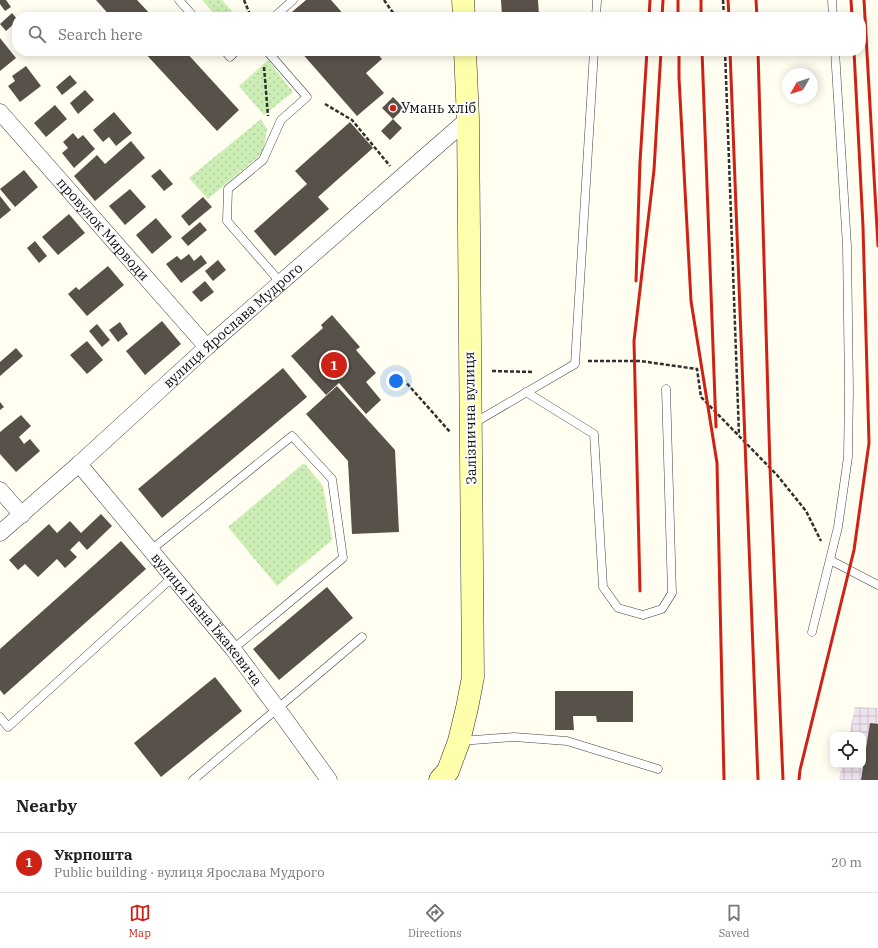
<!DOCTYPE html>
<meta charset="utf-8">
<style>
:root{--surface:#fff;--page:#f2f2f2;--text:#222;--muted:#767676;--line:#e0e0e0;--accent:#ce2217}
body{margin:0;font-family:"IBM Plex Serif",serif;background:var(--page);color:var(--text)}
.controls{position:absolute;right:12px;bottom:12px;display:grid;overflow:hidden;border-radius:8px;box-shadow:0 2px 10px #0003}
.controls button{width:36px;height:36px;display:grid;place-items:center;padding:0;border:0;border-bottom:1px solid var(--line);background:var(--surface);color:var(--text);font:20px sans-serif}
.compass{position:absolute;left:782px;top:68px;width:36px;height:36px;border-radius:50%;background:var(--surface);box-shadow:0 2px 10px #0003;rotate:231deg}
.you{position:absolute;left:396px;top:381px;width:14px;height:14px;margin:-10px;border:3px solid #fff;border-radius:50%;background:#1a73e8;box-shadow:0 0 0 6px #1a73e833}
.badge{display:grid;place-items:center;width:26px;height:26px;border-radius:50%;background:var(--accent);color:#fff;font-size:13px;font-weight:700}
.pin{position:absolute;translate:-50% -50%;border:2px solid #fff;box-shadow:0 1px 4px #0006}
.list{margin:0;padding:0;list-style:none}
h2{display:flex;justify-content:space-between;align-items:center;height:52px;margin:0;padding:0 16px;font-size:17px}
h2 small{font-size:13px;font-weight:400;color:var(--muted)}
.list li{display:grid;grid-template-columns:26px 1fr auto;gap:12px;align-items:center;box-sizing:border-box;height:60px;padding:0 16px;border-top:1px solid var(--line)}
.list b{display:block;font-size:15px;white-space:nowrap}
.list p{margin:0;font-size:13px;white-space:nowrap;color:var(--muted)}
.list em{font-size:13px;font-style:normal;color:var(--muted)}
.icon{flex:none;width:22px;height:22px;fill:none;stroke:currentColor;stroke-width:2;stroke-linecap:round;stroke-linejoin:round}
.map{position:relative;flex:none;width:878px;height:780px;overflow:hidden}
.search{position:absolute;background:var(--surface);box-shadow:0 2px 10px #0003;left:12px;right:12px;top:12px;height:44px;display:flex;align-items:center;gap:10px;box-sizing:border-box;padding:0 14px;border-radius:16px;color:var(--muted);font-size:15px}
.sheet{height:112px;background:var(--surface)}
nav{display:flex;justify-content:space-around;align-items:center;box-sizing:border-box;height:56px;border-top:1px solid var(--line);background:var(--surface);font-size:11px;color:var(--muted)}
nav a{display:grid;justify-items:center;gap:2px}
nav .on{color:var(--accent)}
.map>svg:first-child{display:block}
.industrial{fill:url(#industrial-grid)}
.grass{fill:url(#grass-dots)}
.building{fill:#585149}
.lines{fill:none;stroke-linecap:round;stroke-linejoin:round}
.lane-casing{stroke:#414141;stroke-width:9}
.street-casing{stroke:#414141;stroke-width:17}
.secondary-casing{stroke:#303030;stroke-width:23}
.path{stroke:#303030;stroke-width:2.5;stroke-dasharray:4 2;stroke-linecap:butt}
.lane{stroke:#fff;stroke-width:8}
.street{stroke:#fff;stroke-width:16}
.secondary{stroke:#ffffab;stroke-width:22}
.rail{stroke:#ce2217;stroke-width:3}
.poi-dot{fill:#ce2217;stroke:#fff;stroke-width:1.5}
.labels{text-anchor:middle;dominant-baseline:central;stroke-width:4;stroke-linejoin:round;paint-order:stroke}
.poi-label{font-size:14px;fill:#0e0e0e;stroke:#fff;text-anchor:start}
.street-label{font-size:14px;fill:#0e0e0e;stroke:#fff}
</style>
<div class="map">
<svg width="878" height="780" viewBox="0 0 878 780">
<defs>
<pattern id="industrial-grid" width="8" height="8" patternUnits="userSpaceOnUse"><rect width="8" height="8" fill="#eee2ee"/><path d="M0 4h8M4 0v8" fill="none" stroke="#cbc1cb"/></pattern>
<pattern id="grass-dots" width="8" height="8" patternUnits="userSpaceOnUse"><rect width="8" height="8" fill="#cceeb4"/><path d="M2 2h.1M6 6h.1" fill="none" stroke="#aecb9a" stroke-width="1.8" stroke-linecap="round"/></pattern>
</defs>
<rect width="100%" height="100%" fill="#fffef0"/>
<path class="industrial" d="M855 707 878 708V780H839L842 765H863V735H849Z"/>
<path class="grass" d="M202 0H222L237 17H217Z
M268 60 293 92 264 115 239 86Z
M261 119 267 129 263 153 208 199 189 178Z
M304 463 323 486 332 540 277 586 228 527Z"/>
<path class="building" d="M0 0H6L11 7 5 11 0 4Z
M96 0H137L153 17H111Z
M306 0H331L346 17H286Z
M501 0H538L539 15 502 17Z
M12 13 17 19V21L6 31 0 24Z
M0 38 16 58 0 71Z
M143 51H185L239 110 217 131Z
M300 51H375L382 59 366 73 384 93 357 116Z
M26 66 41 86 20 102 8 86 15 81 12 76Z
M70 75 77 83 62 95 56 87Z
M85 90 94 100 78 114 70 103Z
M393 97 404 108 393 119 382 108Z
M55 105 67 119 46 137 34 123Z
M114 112 132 133 116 146 109 137 103 142 93 130Z
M393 119 402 128 390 140 381 131Z
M350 122 373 148 318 197 329 209 275 256 254 231 307 184 295 171Z
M73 133 78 139 83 135 95 149 74 168 62 153 68 148 63 142Z
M131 141 145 158 95 201 74 176 97 155 105 164Z
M160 169 173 184 164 191 151 176Z
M24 170 38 187 15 207 0 189Z
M130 189 146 207 125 225 109 206Z
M0 196 11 210 0 219Z
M203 197 212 207 189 226 181 216Z
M69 214 85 233 58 255 42 237Z
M156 218 172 237 152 254 136 235Z
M200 222 207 230 188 246 181 238Z
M35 241 47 256 39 263 27 248Z
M189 254 194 261 201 255 207 263 181 283 166 264 177 256 181 260Z
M218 260 226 270 213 281 205 271Z
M108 266 124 285 87 316 68 294 76 287 79 290Z
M205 281 214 292 201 302 192 292Z
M332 315 360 347 356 350 376 373 366 382 381 400 366 414 339 383 326 395 291 356 323 328 321 325Z
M162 321 181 344 145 375 126 351Z
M120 322 128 334 118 342 109 330Z
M97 324 110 340 102 347 89 331Z
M87 341 103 360 87 374 70 355Z
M16 348 23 356 0 376V362Z
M283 368 307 397 162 518 138 489Z
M337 386 395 450 399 532 352 534 348 461 306 414Z
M0 402 4 407 0 410Z
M21 415 31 426 19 437 24 444 30 439 40 451 16 472 0 454V432Z
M101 514 112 526 87 550 79 541 70 550 77 557 65 568 57 559 38 577 25 564 18 570 9 560 49 524 57 533 70 521 81 533Z
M121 541 146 569 4 695 0 690V649Z
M327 587 353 618 279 680 253 649Z
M215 677 242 711 161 777 134 743Z
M555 691H633V722H597L596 716H573L574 730H555Z
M870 723 878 724V780H861Z"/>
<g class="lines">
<defs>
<path id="lane" d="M179 0 194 17
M832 0 833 17
M274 17 293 0
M596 17 597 0
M225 51 230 57 236 51
M267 51 307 97 281 120 263 160 228 189 227 221 281 283
M526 392 594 434 603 587 618 608 643 615 662 609 672 593 666 389
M474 423 575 364 594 51
M151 550 292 436 332 479 343 558 233 649
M830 560 878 585
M812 632 838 527 848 457 849 390 847 246 835 51
M0 717 8 727 173 577
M460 741 514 737 567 741 658 769
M193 780 362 637"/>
<g id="street">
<path id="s1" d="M0 112 207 347"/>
<path id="s2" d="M79 464 233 649 277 708 329 780"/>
<path d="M0 490 22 515"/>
<path id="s3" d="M0 533 79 464 207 347 468 119"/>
</g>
<path id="secondary" d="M463 0 464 17
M440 780 448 771 459 741 467 708 473 677 468 119 465 51"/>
</defs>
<use href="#lane" class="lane-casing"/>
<use href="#street" class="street-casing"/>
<use href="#secondary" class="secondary-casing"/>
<path class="path" d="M244 0 251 17
M384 0 396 17
M723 0 724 17
M725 51 739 435
M264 67 268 116
M325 104 352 120 390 166
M588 361H640L697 369 701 397 777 475 806 511 821 541
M492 371 534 372
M403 379 450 432"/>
<use href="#lane" class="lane"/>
<use href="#street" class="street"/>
<use href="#secondary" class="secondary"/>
<path class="rail" d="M678 0V17
M701 0V17
M728 0 729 17
M756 0 757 17
M851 0 852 17
M864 0 878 246
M649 17 650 0
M662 17 663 0
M679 51V78L691 301 717 463 724 780
M702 51 716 427
M730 51 758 780
M758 51 770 468 783 780
M636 281 640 162 647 51
M640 591 634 341 654 170 661 51
M799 780 800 770 854 550 869 443 863 227 854 51"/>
</g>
<circle class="poi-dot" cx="393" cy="108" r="4"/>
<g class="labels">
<g class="poi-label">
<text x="401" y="108">Умань хліб</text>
</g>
<g class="street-label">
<text stroke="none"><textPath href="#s1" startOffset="156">провулок Мирводи</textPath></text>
<text stroke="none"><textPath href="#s3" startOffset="312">вулиця Ярослава Мудрого</textPath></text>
<text transform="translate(470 418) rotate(-91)">Залізнична вулиця</text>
<text stroke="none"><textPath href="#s2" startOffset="201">вулиця Івана Їжакевича</textPath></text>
</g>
</g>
</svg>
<div class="controls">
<button><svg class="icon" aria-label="locate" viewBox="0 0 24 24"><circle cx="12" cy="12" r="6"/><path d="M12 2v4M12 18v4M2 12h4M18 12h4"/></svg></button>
</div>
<svg class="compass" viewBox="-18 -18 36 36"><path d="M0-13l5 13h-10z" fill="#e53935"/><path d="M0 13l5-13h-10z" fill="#767676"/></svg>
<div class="you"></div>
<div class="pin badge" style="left:334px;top:365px">1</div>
<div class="search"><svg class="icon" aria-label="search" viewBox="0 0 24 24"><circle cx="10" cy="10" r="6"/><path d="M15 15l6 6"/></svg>Search here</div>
</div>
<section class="sheet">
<h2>Nearby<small></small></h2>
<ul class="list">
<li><span class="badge">1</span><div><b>Укрпошта</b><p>Public building · вулиця Ярослава Мудрого</p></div><em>20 m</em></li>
</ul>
</section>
<nav>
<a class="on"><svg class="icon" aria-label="map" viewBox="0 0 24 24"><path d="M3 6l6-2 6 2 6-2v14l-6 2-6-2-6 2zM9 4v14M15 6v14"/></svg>Map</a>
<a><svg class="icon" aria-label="directions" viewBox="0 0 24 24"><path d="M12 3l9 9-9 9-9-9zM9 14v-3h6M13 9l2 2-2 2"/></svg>Directions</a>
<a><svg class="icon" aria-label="saved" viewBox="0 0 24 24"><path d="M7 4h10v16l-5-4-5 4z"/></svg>Saved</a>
</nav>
